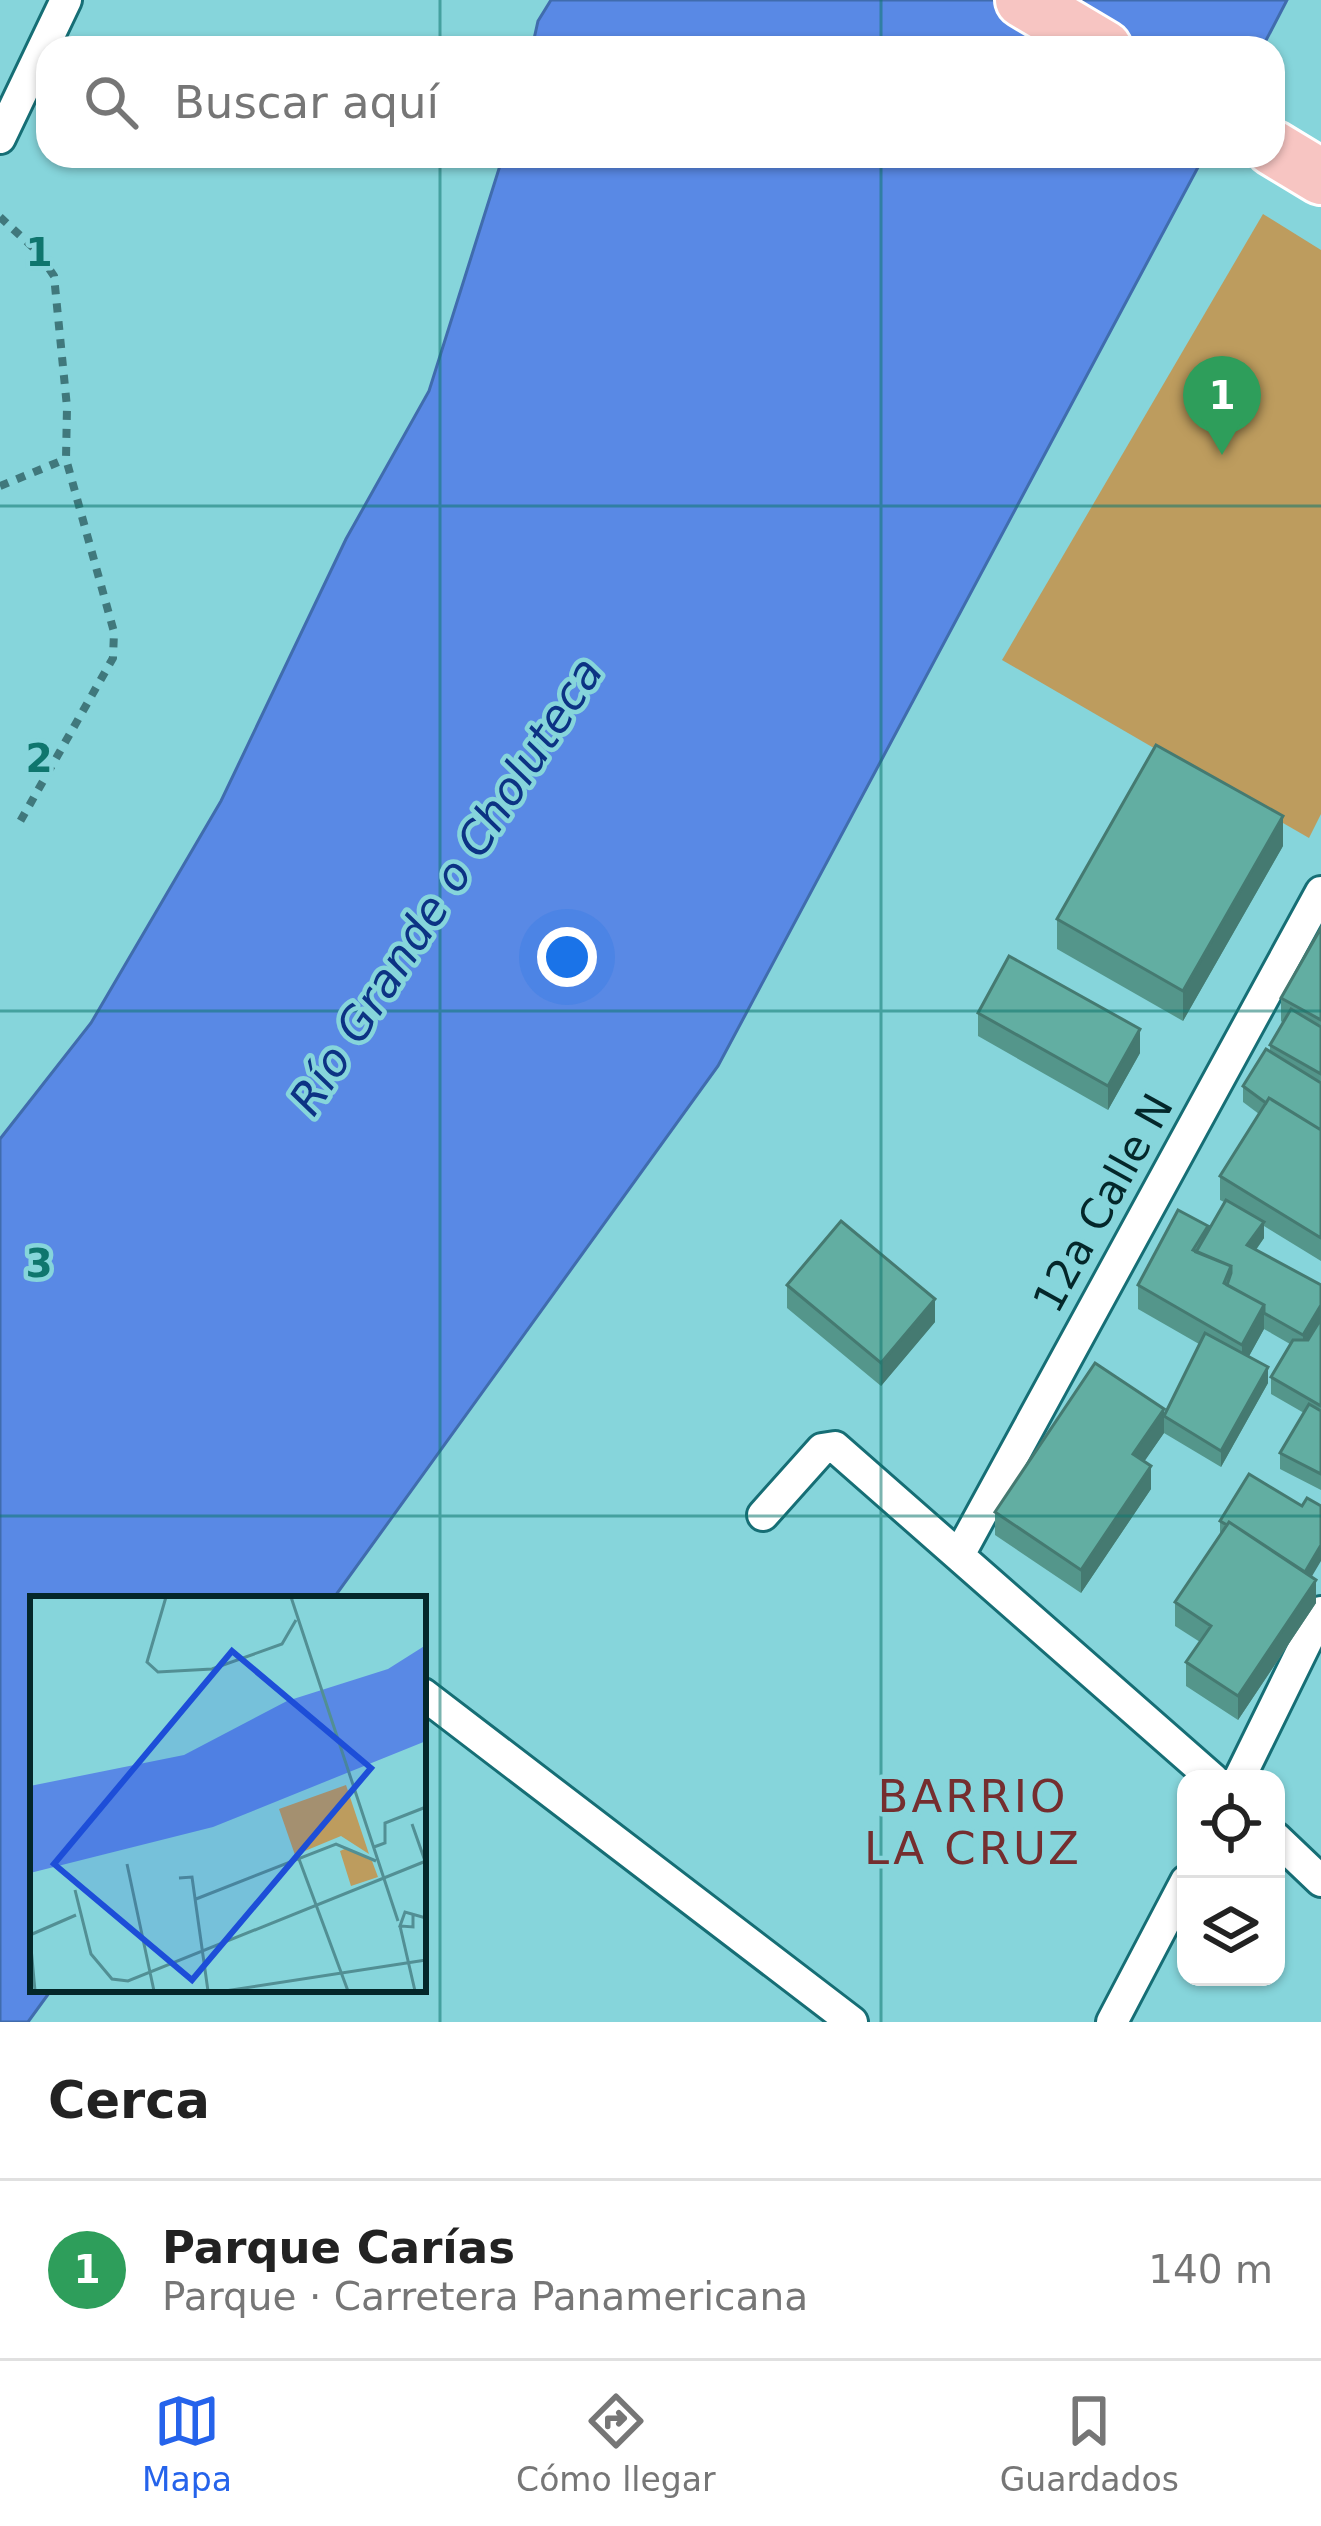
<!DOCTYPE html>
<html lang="es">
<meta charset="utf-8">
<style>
:root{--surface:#fff;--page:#f6f6f6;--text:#222;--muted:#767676;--line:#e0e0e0;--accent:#2563eb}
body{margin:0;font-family:"DejaVu Sans",sans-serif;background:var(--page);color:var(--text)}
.controls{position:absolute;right:36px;bottom:36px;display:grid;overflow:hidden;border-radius:24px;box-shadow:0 3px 9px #0004}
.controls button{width:108px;height:108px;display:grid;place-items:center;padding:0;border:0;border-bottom:3px solid var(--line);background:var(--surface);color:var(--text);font:60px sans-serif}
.you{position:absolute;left:567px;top:957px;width:42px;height:42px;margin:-30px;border:9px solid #fff;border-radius:50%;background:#1a73e8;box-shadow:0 0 0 18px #1a73e833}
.badge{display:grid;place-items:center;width:78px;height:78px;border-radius:50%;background:var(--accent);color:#fff;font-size:39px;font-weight:700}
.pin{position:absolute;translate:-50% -99px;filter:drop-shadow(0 3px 6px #0008)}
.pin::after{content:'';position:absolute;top:63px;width:42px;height:36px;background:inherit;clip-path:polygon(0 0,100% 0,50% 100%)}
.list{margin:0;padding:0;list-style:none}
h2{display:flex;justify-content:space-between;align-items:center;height:156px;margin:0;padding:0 48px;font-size:51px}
h2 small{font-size:39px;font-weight:400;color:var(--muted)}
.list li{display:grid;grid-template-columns:78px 1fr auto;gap:36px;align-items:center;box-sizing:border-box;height:180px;padding:0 48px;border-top:3px solid var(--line)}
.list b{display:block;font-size:45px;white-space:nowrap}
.list p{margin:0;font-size:39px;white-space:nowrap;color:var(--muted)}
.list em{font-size:39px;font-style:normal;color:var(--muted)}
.icon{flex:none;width:66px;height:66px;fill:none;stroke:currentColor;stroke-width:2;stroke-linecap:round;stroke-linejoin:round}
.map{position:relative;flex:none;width:1321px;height:2022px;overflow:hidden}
.search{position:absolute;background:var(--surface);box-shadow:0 3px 9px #0004;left:36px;right:36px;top:36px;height:132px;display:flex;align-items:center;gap:30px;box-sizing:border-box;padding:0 42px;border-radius:36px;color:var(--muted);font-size:45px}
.sheet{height:336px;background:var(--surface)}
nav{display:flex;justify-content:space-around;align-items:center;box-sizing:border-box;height:168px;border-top:3px solid var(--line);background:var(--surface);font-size:33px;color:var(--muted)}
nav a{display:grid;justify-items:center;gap:6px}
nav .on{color:var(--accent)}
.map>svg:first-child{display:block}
.green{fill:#bd9c5e}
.water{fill:#5989e5;stroke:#406cad;stroke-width:3}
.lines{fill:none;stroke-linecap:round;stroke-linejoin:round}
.street-casing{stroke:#166e75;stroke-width:36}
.highway-casing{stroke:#fff;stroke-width:60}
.path{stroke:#40787c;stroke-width:8;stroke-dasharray:9 9;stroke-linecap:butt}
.street{stroke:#fff;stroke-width:30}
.highway{stroke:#f7c5c2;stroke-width:54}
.wall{fill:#54968b}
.shaded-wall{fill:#457a71}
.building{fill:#62aea2;stroke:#457a71;stroke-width:3}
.grid{fill:none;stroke:#0f766e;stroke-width:3;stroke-opacity:0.55}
.labels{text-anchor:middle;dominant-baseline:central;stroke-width:9;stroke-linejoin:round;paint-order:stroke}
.street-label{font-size:42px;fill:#04272a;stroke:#86d5db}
.water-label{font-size:45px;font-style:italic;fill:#0c3384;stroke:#86d5db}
.neighbourhood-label{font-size:45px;letter-spacing:3px;fill:#752e2f;stroke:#86d5db}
.inset-road{fill:none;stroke:#528f94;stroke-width:3}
.view{fill:#1d4ed8;fill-opacity:0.15;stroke:#1d4ed8;stroke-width:6}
.inset-edge{fill:none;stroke:#04272a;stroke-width:6}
.grid-label{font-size:39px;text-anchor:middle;font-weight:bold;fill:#0f766e;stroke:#86d5db;stroke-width:9;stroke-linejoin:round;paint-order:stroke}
</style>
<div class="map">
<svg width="1321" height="2022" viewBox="0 0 1321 2022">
<rect width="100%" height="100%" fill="#86d5db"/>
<path class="green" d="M1263 214 1321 250V814L1309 838 1002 660Z"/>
<path class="water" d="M551 0H1287L1262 48H532L538 21Z
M503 156H1204L718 1066 333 1599H33V1989H52L28 2022H0V1139L91 1023 221 801 346 539 429 391Z"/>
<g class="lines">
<defs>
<path id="street" d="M0 138 66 0
M763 1515 822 1449 835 1447 1213 1779
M959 1555 1321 892
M423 1694 852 2022
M1239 1779 1321 1612
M1276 1838 1321 1881
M1112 2022 1186 1881"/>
<path id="highway" d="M1023 0 1104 48
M1273 148 1321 177"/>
</defs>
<use href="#street" class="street-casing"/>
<use href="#highway" class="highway-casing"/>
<path class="path" d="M0 217 38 252 54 276 67 407 66 459 114 632 113 658 17 827
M0 486 66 459"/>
<use href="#street" class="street"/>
<use href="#highway" class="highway"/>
</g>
<path class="wall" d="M1283 846 1183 1021 1057 949V919Z
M1321 928V1261L1264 1226V1238L1256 1250 1321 1285V1490L1280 1469V1453L1304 1413 1271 1394V1377L1290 1344 1264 1329 1249 1356 1268 1383 1221 1467 1164 1433 1144 1461 1151 1489 1081 1593 995 1535V1512L1164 1416 1199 1344 1138 1309V1285L1208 1232 1224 1202 1220 1200V1176L1259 1114 1243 1102V1086L1270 1052V1045L1283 1023 1281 1021V998Z
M978 1013 1140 1053 1108 1110 978 1036Z
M787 1285 935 1322 881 1386 787 1308Z
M1220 1521 1311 1577 1316 1603 1238 1720 1186 1686V1662L1200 1642 1175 1626V1602L1220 1535Z"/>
<path class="shaded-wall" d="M1283 816V846L1183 1021V991Z
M1140 1029V1053L1108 1110V1086Z
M1264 1222V1238L1247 1262V1245Z
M935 1299V1322L881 1386V1363Z
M1264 1305V1329L1242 1369V1345Z
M1321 1305V1321L1303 1351V1335Z
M1268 1367V1383L1221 1467V1451Z
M1164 1409V1433L1133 1478V1454Z
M1151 1466V1489L1081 1593V1570Z
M1321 1545V1561L1305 1588V1572Z
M1316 1580V1603L1238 1720V1696Z"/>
<path class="building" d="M1156 745 1283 816 1183 991 1057 919Z
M1321 928V1020L1281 998Z
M1009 956 1140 1029 1108 1086 978 1013Z
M1291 1009 1321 1027V1074L1270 1045Z
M1266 1049 1321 1083V1130L1269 1098 1266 1103 1243 1086Z
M1269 1098 1321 1130V1238L1220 1176Z
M1226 1200 1264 1222 1247 1245 1321 1285V1305L1303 1335 1264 1313V1305L1227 1285 1231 1273V1266L1196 1252Z
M1178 1210 1208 1226 1193 1250 1231 1266 1224 1283 1264 1305 1242 1345 1138 1285Z
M841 1221 935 1299 881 1363 787 1285Z
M1321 1319V1406L1271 1377 1293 1340H1308Z
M1205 1333 1268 1367 1221 1451 1164 1416Z
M1095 1363 1164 1409 1133 1454 1151 1466 1081 1570 995 1512Z
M1309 1404 1321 1411V1474L1280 1453Z
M1249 1474 1302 1506 1307 1498 1321 1506V1545L1305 1572 1229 1522 1227 1525 1220 1521Z
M1229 1522 1316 1580 1238 1696 1186 1662 1211 1626 1175 1602Z"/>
<path class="grid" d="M440 0V48M881 0V48M440 156V2022M881 156V2022M0 506H1321M0 1011H1321M0 1516H1321"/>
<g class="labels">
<g class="street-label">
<text transform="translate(1103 1203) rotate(-61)">12a Calle N</text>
</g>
<g class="water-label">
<text transform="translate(446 886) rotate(-57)">Río Grande o Choluteca</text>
</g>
<g class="neighbourhood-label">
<text x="973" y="1796">BARRIO<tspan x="973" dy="52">LA CRUZ</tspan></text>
</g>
</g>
<g transform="translate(30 1596)">
<rect width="396" height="396" fill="#86d5db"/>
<path d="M316 189 339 258 311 240 265 259 249 213ZM317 252 342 265 348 281 321 290 310 255Z" fill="#bd9c5e"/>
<path d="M396 49V145L183 231 0 277V190L154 159 257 105 358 73Z" fill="#5989e5"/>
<path class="inset-road" d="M136 1 117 66 128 76 182 73 252 48 266 24M261 1 368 325M382 228 395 265M344 251 355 247V227L396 211M269 263 318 395M97 268 124 395M149 282 162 281 178 395M45 294 61 358 82 383 98 385 396 265M166 303 306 248 346 265M383 319V331L370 330 375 316 396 322M370 330 385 395M0 339 46 319M0 341 5 395M195 395 396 364"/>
<path class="view" d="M202 55 341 172 162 384 24 268Z"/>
<rect width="396" height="396" class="inset-edge"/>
</g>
<g class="grid-label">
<text x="39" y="266">1</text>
<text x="39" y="772">2</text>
<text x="39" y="1277">3</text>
</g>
</svg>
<div class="controls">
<button><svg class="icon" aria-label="locate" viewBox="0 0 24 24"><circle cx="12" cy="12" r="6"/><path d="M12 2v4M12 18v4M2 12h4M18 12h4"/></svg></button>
<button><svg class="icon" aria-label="layers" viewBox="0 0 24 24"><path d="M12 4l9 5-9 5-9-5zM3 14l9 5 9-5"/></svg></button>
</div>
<div class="you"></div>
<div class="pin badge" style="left:1222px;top:455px;background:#2e9e5b">1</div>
<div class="search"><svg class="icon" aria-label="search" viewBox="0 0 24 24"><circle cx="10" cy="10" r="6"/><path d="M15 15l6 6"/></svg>Buscar aquí</div>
</div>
<section class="sheet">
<h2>Cerca<small></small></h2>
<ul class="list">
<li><span class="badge" style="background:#2e9e5b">1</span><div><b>Parque Carías</b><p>Parque · Carretera Panamericana</p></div><em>140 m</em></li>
</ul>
</section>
<nav>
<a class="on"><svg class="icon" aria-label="map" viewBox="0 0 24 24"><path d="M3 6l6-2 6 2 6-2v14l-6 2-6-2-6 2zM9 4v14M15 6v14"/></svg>Mapa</a>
<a><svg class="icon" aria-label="directions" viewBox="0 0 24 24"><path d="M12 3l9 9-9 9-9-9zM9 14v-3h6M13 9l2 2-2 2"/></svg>Cómo llegar</a>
<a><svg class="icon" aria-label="saved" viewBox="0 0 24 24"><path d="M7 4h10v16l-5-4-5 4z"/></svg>Guardados</a>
</nav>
